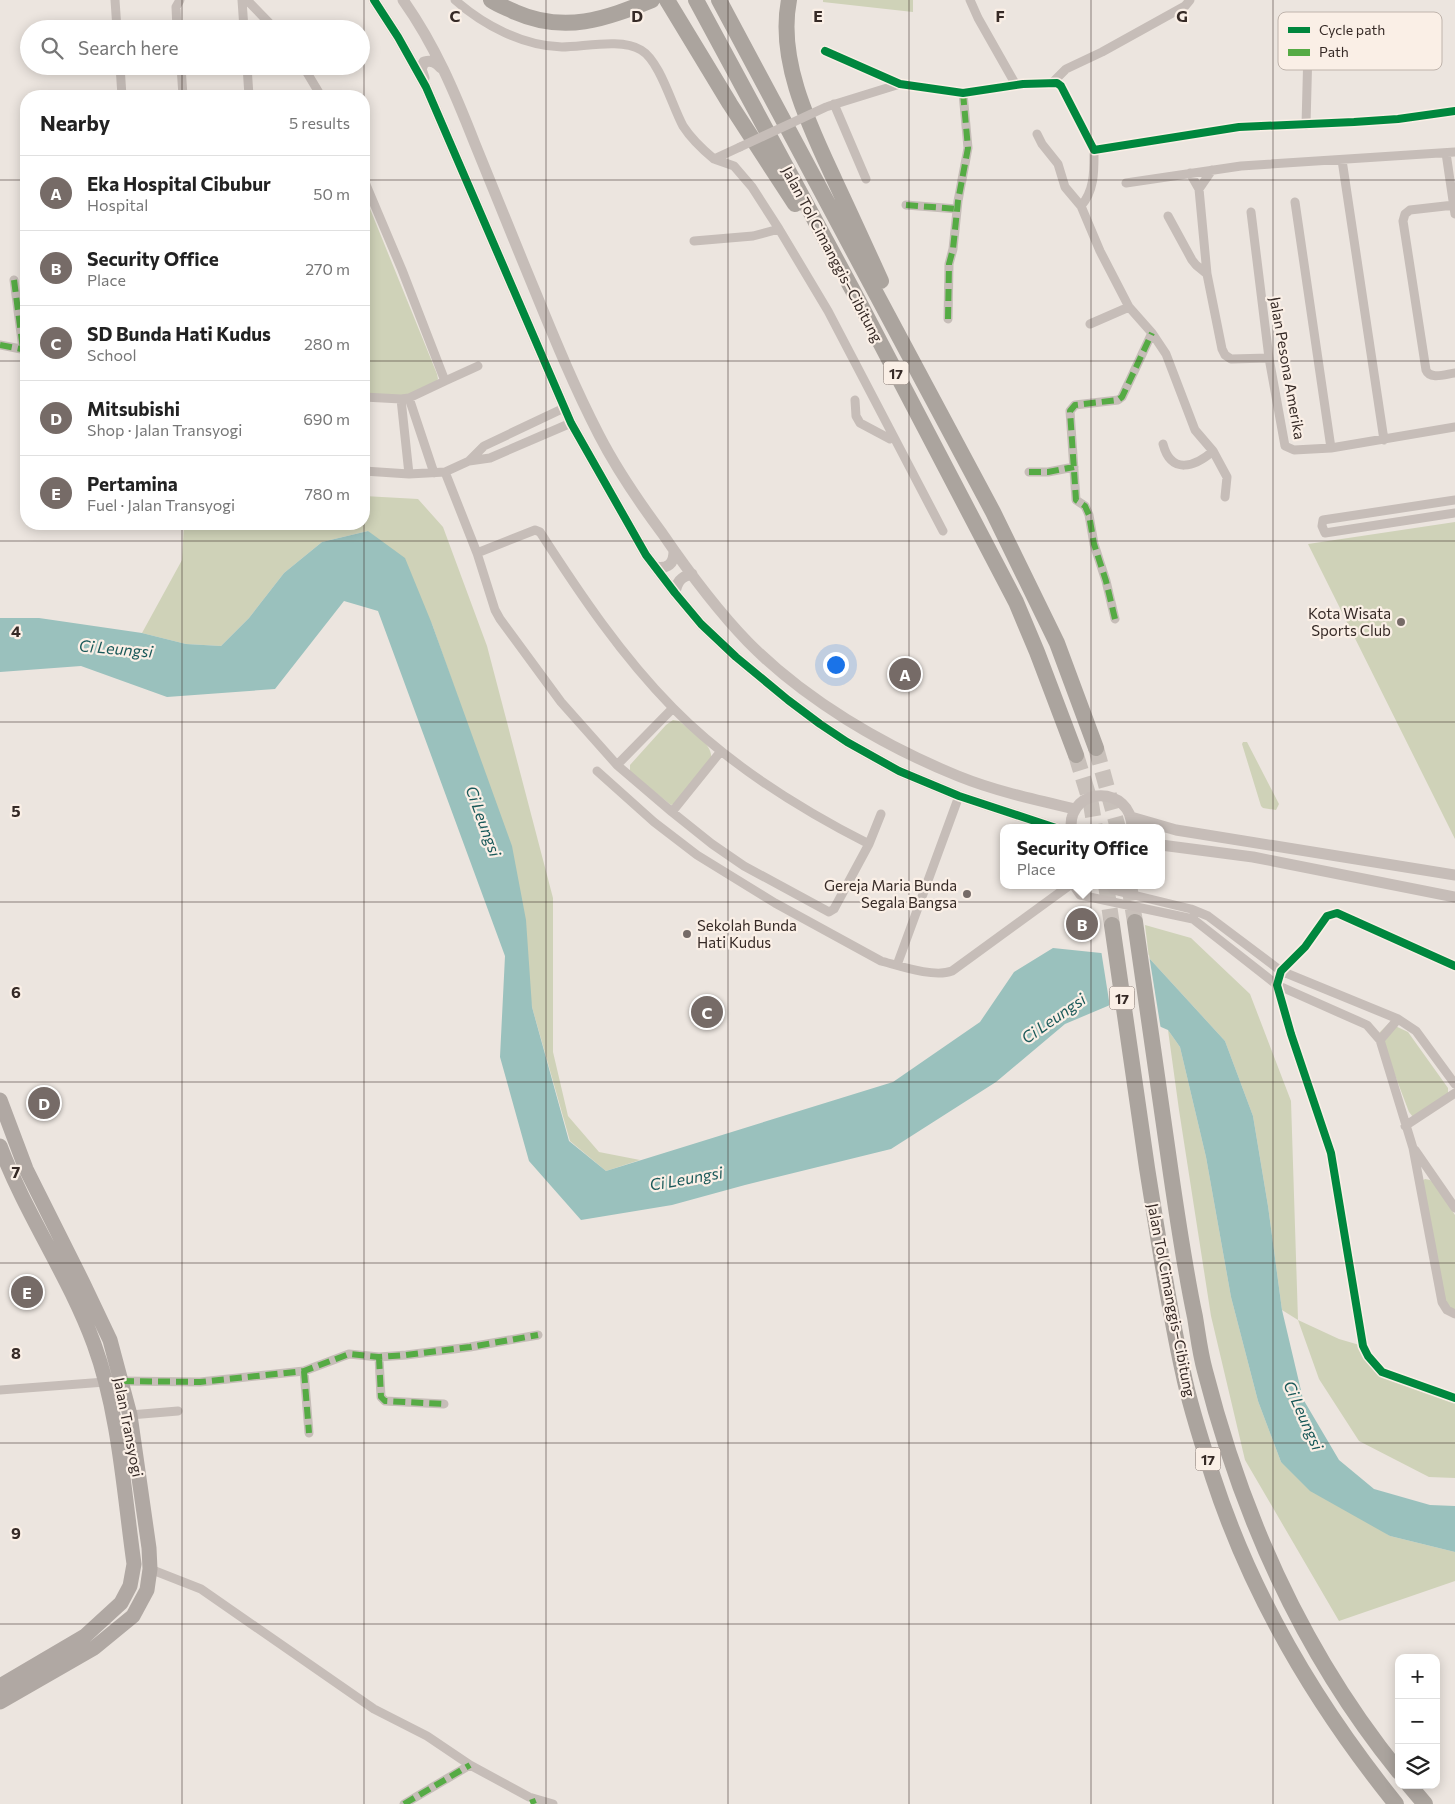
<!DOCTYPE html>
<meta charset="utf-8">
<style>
:root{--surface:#fff;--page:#f2f2f2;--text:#222;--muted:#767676;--line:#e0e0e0;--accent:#766b67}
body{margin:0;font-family:Commissioner,sans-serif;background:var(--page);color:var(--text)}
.controls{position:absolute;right:15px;bottom:15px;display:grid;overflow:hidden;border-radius:10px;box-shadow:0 2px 12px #0003}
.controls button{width:45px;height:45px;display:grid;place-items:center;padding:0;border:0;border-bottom:1px solid var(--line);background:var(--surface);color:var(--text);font:25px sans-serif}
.you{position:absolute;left:835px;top:664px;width:18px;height:18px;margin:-12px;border:4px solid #fff;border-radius:50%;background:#1a73e8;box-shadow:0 0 0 8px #1a73e833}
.badge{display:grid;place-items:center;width:32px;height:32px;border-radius:50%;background:var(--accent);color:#fff;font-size:16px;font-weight:700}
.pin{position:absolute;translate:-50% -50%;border:2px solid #fff;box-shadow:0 1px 5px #0006}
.popup{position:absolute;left:1000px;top:824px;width:165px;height:65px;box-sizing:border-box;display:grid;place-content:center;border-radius:10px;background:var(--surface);filter:drop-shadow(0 1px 4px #0005);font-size:16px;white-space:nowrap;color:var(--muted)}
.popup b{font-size:19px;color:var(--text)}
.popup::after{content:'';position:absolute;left:50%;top:100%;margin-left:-10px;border:10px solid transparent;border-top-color:var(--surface)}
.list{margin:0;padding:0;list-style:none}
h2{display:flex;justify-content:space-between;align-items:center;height:65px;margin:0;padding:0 20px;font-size:21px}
h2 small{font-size:16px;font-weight:400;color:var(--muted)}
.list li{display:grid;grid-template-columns:32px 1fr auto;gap:15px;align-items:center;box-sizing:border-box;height:75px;padding:0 20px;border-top:1px solid var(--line)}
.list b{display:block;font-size:19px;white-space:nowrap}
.list p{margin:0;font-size:16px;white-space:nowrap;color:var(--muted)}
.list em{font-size:16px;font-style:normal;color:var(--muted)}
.icon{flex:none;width:28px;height:28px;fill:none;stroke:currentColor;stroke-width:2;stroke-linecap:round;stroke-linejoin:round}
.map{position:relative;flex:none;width:1455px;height:1804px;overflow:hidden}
.search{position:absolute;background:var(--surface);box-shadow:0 2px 12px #0003;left:20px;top:20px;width:350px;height:55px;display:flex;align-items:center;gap:12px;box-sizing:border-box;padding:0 18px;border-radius:28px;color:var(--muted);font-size:19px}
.panel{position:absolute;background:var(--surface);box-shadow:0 2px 12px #0003;left:20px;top:90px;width:350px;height:440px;border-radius:20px}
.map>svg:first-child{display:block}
.green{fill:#cfd2b8}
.water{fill:#9ac1bd}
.pier{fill:#ece5df}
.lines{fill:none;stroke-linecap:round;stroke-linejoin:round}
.motorway-tunnel{stroke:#c8c0ba;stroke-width:16;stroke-dasharray:16 8;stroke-linecap:butt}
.minor{stroke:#c6bdb8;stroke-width:9}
.tertiary{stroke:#c6bdb8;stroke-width:11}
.trunk{stroke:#b0a8a3;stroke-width:15}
.motorway{stroke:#aba49e;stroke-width:16}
.minor-bridge{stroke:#c6bdb8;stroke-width:9}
.quiet{stroke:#55ab44;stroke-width:6;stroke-dasharray:12 6;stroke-linecap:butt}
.cycleway-casing{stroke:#faefe6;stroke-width:11}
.cycleway{stroke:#00873e;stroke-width:8}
.grid{fill:none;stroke:#362a26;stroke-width:1;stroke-opacity:0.55}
.poi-dot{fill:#766b67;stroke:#faefe6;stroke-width:2}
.labels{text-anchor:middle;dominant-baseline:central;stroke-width:4.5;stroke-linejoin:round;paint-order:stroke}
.shield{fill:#faefe6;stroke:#716560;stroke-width:1}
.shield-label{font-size:14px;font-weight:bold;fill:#362a26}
.street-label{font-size:15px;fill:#362a26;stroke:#faefe6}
.poi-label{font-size:15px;fill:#362a26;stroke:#faefe6;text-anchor:end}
.water-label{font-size:16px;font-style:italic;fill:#1a5959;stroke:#faefe6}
.key{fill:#faefe6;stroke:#bfb4ac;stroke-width:1}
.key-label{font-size:14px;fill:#362a26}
.grid-label{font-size:16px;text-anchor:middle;font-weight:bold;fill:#362a26;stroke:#faefe6;stroke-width:4.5;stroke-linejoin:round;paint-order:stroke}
</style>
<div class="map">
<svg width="1455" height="1804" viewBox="0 0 1455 1804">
<rect width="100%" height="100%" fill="#ece5df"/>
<path class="green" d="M823 0H913V12L823 2Z
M364 194 437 374 438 379C424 400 385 396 364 396Z
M364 496 418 499 443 527 487 646 553 898V1052L568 1116 599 1152 640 1160 606 1171 570 1141 532 1007 459 701 432 624 368 531 322 542 284 573 249 618 221 646 186 644 142 633 182 560 184 524H364Z
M1455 522V839L1308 544Z
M673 720 679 721C690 730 714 744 711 759L677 803 671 805 630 772V765L666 725Z
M1243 742H1247L1279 804 1276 810 1263 808 1261 806 1242 744Z
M1145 925 1191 938 1250 994 1291 1101 1298 1320 1339 1339 1363 1346 1382 1372 1455 1398V1478L1429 1477 1359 1441 1319 1379 1298 1320 1282 1310 1268 1206 1253 1116 1225 1041 1149 958Z
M1389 1023 1408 1032 1448 1088V1094L1413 1117 1409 1112 1379 1033Z
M1168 1030 1180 1047 1206 1157 1231 1297 1258 1401 1281 1462 1390 1536 1455 1552V1581L1339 1621 1245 1460 1211 1316 1179 1110Z
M1425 1179 1430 1180 1434 1183 1455 1215V1311L1446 1304 1422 1181Z"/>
<path class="water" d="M368 531 405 558 432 624 512 846 526 920 532 1007 569 1141 606 1171 893 1082 980 1022 1014 972 1053 948 1149 958 1225 1041 1253 1116 1268 1206 1282 1310 1303 1399 1339 1460 1374 1489 1430 1505 1455 1506V1552L1390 1536 1310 1491 1281 1462 1258 1401 1231 1297 1206 1157 1180 1047 1168 1030 1110 1005 1065 1024 996 1082 891 1149 745 1185 672 1205 581 1220 529 1161 500 1057 505 956 378 611 344 601 275 689 167 697 81 666 0 672V618H39L142 633 186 644 221 646 249 618 284 573 322 542Z"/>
<path class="pier" d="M1101 950 1149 955 1161 1030 1110 1007Z"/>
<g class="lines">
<path class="motorway-tunnel" d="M1096 748 1118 828
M1076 755 1091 804 1095 828
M1106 885 1112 925
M1129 885 1135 922"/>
<path class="minor" d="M115 0 117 29
M242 0 244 29
M247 0 275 29
M455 0C483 25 523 46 562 47 584 47 621 38 641 50 660 61 672 106 683 126 692 140 702 149 714 159L740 147
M970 0 978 18 1016 85
M177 29 176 7 180 0
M825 51 900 84 963 93 1023 84 1057 83 1061 86 1094 150 1239 127 1354 122 1398 119 1455 111
M120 66 122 96
M181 66 183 96
M247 66 249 96
M303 66 321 96
M1053 82 1066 69 1102 52 1185 6 1190 0
M834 104 866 179
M829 106 900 84
M1306 125 1308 49 1315 41
M1037 134 1042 144 1058 164 1065 187 1081 206 1100 251 1129 307 1152 333 1166 354 1195 430 1213 451 1227 477 1225 497
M1446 153 1455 214
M714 159 734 166 752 187 779 229 828 311 943 531
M1342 160 1384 440
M1190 173 1199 189 1212 170
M364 180 402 270 445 381 409 398 401 399 364 397
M1126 183 1241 166 1455 152
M1199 189 1207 274 1222 349 1225 355 1231 359 1269 358
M1295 202 1331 448
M906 205 957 209
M1454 205 1410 210 1405 214 1403 221 1426 370C1430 380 1446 374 1455 373
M1081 206C1095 190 1094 170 1094 150
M1251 212 1269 358 1285 446 1294 450 1331 448 1455 427
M1168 216 1192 260 1196 265 1207 274
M694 241 753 236 779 229
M14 280 23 349
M948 319 949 264 953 249 958 201 968 148 963 93
M1090 324 1129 307
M0 345 26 350
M445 381 478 366
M409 398 434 473
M401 399 409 474
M855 400 856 416 860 423 890 439
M1163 444C1171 475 1195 467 1213 451
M469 461 484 446 564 408
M364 471 409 474 445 472 469 461 490 458 571 423
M445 472 477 553 495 610 500 619 561 702 617 765 672 812 712 844 744 866 829 912 834 909 869 844 881 814
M1029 472H1048L1074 467
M1455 500 1323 520 1322 526 1325 533 1455 513
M477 553 535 530 540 532C580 594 621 655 673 708 729 765 798 808 869 844
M1115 619 1106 581 1094 544 1089 515 1085 506 1076 500 1070 411 1075 405 1118 400 1122 397 1152 333
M617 765 673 708
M597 771 654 822 697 855 775 903 881 961C900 966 934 978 952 971L1070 885
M672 812 721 751
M1073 885 1080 895 1193 919 1277 985 1367 1025 1380 1040 1413 1148 1442 1302 1447 1310 1455 1314
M1110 885 1113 890 1191 909 1208 916 1281 971 1398 1019 1416 1031 1455 1084
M897 965 959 796
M1455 966 1337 913 1327 916 1305 947 1281 971 1277 985 1291 1034 1331 1153 1363 1346 1368 1356 1382 1372 1455 1398
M1380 1040 1398 1019
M1405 1126 1455 1093
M1415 1150 1455 1208
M379 1357 381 1397 385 1401 444 1404
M304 1371 309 1433
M122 1381 200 1382 304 1371 349 1354 379 1357 406 1355 470 1347 538 1335
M0 1390 105 1382
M130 1415 178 1411
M150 1569 201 1589 374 1709 427 1736 470 1765 529 1797 553 1804
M404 1804 470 1765"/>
<path class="tertiary" d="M374 0 398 37 426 87 571 423 646 555 675 593 701 624 736 657 788 700 820 724 847 742 899 771 959 796 1056 828
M403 0C435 45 455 93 475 144 491 183 507 223 523 262 547 320 570 379 599 435 617 470 639 502 662 533 688 571 716 609 748 642 805 700 884 746 958 776 995 791 1036 800 1075 809
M424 78 421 69 424 62C432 60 436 62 441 68
M655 567C668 569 674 564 674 551
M675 593C677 582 680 577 692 574
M1131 817 1176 830 1455 875
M1071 828C1069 785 1132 785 1132 828
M1161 845 1253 857 1455 897"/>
<path class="trunk" d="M0 1100 26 1169 83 1283 110 1340 130 1415 149 1548 150 1569 147 1590 133 1616 94 1648 0 1702
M0 1146C26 1215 69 1276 94 1344 119 1412 124 1493 134 1564L130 1586 121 1603 85 1636 0 1686"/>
<path class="motorway" d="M491 0C498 5 507 8 515 12 565 34 605 19 652 0
M667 0 730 104 795 204
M696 0 858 300 1016 602 1037 652 1076 755
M719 0 993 512 1057 643 1096 748
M789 0C777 61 810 127 835 181 851 215 866 248 881 281
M1135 922C1147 1006 1159 1090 1171 1174 1178 1222 1185 1270 1195 1317 1198 1335 1200 1353 1205 1371 1242 1516 1304 1655 1399 1772
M1112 925C1124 1006 1135 1087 1147 1168 1158 1236 1168 1305 1183 1372 1190 1407 1202 1443 1213 1477 1252 1597 1317 1706 1396 1804
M1409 1785 1425 1804"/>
<path class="minor-bridge" d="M740 147 826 107"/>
<path class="quiet" d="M906 205 957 209
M14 280 23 349
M948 319 949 264 953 249 958 201 968 148 963 93
M0 345 26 350
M1029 472H1048L1074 467
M1115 619 1106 581 1094 544 1089 515 1085 506 1076 500 1070 411 1075 405 1118 400 1122 397 1152 333
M379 1357 381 1397 385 1401 444 1404
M304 1371 309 1433
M122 1381 200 1382 304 1371 349 1354 379 1357 406 1355 470 1347 538 1335
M532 1799 534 1804
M404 1804 470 1765"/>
<defs>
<path id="cycleway" d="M374 0 398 37 426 87 571 423 646 555 675 593 701 624 736 657 788 700 820 724 847 742 899 771 959 796 1056 828
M825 51 900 84 963 93 1023 84 1057 83 1061 86 1094 150 1239 127 1354 122 1398 119 1455 111
M1455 966 1337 913 1327 916 1305 947 1281 971 1277 985 1291 1034 1331 1153 1363 1346 1368 1356 1382 1372 1455 1398"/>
</defs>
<use href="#cycleway" class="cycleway-casing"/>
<use href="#cycleway" class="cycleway"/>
</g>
<path class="grid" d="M182 0V29M364 0V96M546 0V1804M728 0V1804M909 0V1804M1091 0V1804M1273 0V1804M182 66V96M364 96V524M0 180H26M364 180H1455M0 361H26M364 361H1455M182 524V1804M364 524V1804M0 541H1455M0 722H1455M0 902H1455M0 1082H1455M0 1263H1455M0 1443H1455M0 1624H1455"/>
<g class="poi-dot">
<circle cx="1401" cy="622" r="5"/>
<circle cx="967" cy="894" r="5"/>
<circle cx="687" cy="934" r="5"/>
</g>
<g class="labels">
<g class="shield">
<rect x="883.5" y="361.5" width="25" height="23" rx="4"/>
<rect x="1109.5" y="986.5" width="25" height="23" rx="4"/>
<rect x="1195.5" y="1447.5" width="25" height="23" rx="4"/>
</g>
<g class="shield-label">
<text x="896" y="373">17</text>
<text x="1122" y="998">17</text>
<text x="1208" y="1459">17</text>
</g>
<g class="street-label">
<text transform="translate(833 254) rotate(62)">Jalan Tol Cimanggis–Cibitung</text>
<text transform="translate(1288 368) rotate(80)">Jalan Pesona Amerika</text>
<text transform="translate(1172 1300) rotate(79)">Jalan Tol Cimanggis–Cibitung</text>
<text transform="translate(129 1427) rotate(79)">Jalan Transyogi</text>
</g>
<g class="poi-label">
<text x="1391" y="613">Kota Wisata<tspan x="1391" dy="17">Sports Club</tspan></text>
<text x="957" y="885">Gereja Maria Bunda<tspan x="957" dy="17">Segala Bangsa</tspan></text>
<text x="697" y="925" text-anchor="start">Sekolah Bunda<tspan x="697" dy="17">Hati Kudus</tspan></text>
</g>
<g class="water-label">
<text transform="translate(116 648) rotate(5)">Ci Leungsi</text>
<text transform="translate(484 821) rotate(70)">Ci Leungsi</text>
<text transform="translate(1053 1018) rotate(-35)">Ci Leungsi</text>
<text transform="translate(686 1178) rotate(-10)">Ci Leungsi</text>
<text transform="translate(1304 1415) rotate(66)">Ci Leungsi</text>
</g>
</g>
<rect x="1278" y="12" width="164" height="58" rx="8" class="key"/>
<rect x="1288" y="27" width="22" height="6" fill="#00873e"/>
<rect x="1288" y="49" width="22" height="7" fill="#55ab44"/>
<g class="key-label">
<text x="1319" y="35">Cycle path</text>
<text x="1319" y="57">Path</text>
</g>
<g class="grid-label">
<text x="455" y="22">C</text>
<text x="637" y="22">D</text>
<text x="818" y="22">E</text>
<text x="1000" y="22">F</text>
<text x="1182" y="22">G</text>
<text x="16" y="637">4</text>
<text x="16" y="817">5</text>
<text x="16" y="998">6</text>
<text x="16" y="1178">7</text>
<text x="16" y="1359">8</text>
<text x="16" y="1539">9</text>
</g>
</svg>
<div class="controls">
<button>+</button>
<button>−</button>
<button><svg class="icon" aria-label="layers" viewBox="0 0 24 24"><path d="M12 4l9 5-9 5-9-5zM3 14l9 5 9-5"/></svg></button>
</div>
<div class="you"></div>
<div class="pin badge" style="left:905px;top:674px">A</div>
<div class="pin badge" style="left:1082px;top:924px">B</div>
<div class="popup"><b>Security Office</b>Place</div>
<div class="pin badge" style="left:707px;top:1012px">C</div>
<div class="pin badge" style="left:44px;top:1103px">D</div>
<div class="pin badge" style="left:27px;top:1292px">E</div>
<div class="search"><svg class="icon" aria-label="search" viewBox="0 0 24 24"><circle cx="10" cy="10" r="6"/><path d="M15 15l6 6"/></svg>Search here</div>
<section class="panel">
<h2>Nearby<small>5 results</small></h2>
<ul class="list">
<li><span class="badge">A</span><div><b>Eka Hospital Cibubur</b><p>Hospital</p></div><em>50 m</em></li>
<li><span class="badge">B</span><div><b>Security Office</b><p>Place</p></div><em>270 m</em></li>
<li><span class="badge">C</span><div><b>SD Bunda Hati Kudus</b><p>School</p></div><em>280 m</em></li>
<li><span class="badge">D</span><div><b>Mitsubishi</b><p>Shop · Jalan Transyogi</p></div><em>690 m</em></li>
<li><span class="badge">E</span><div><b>Pertamina</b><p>Fuel · Jalan Transyogi</p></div><em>780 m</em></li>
</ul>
</section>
</div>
